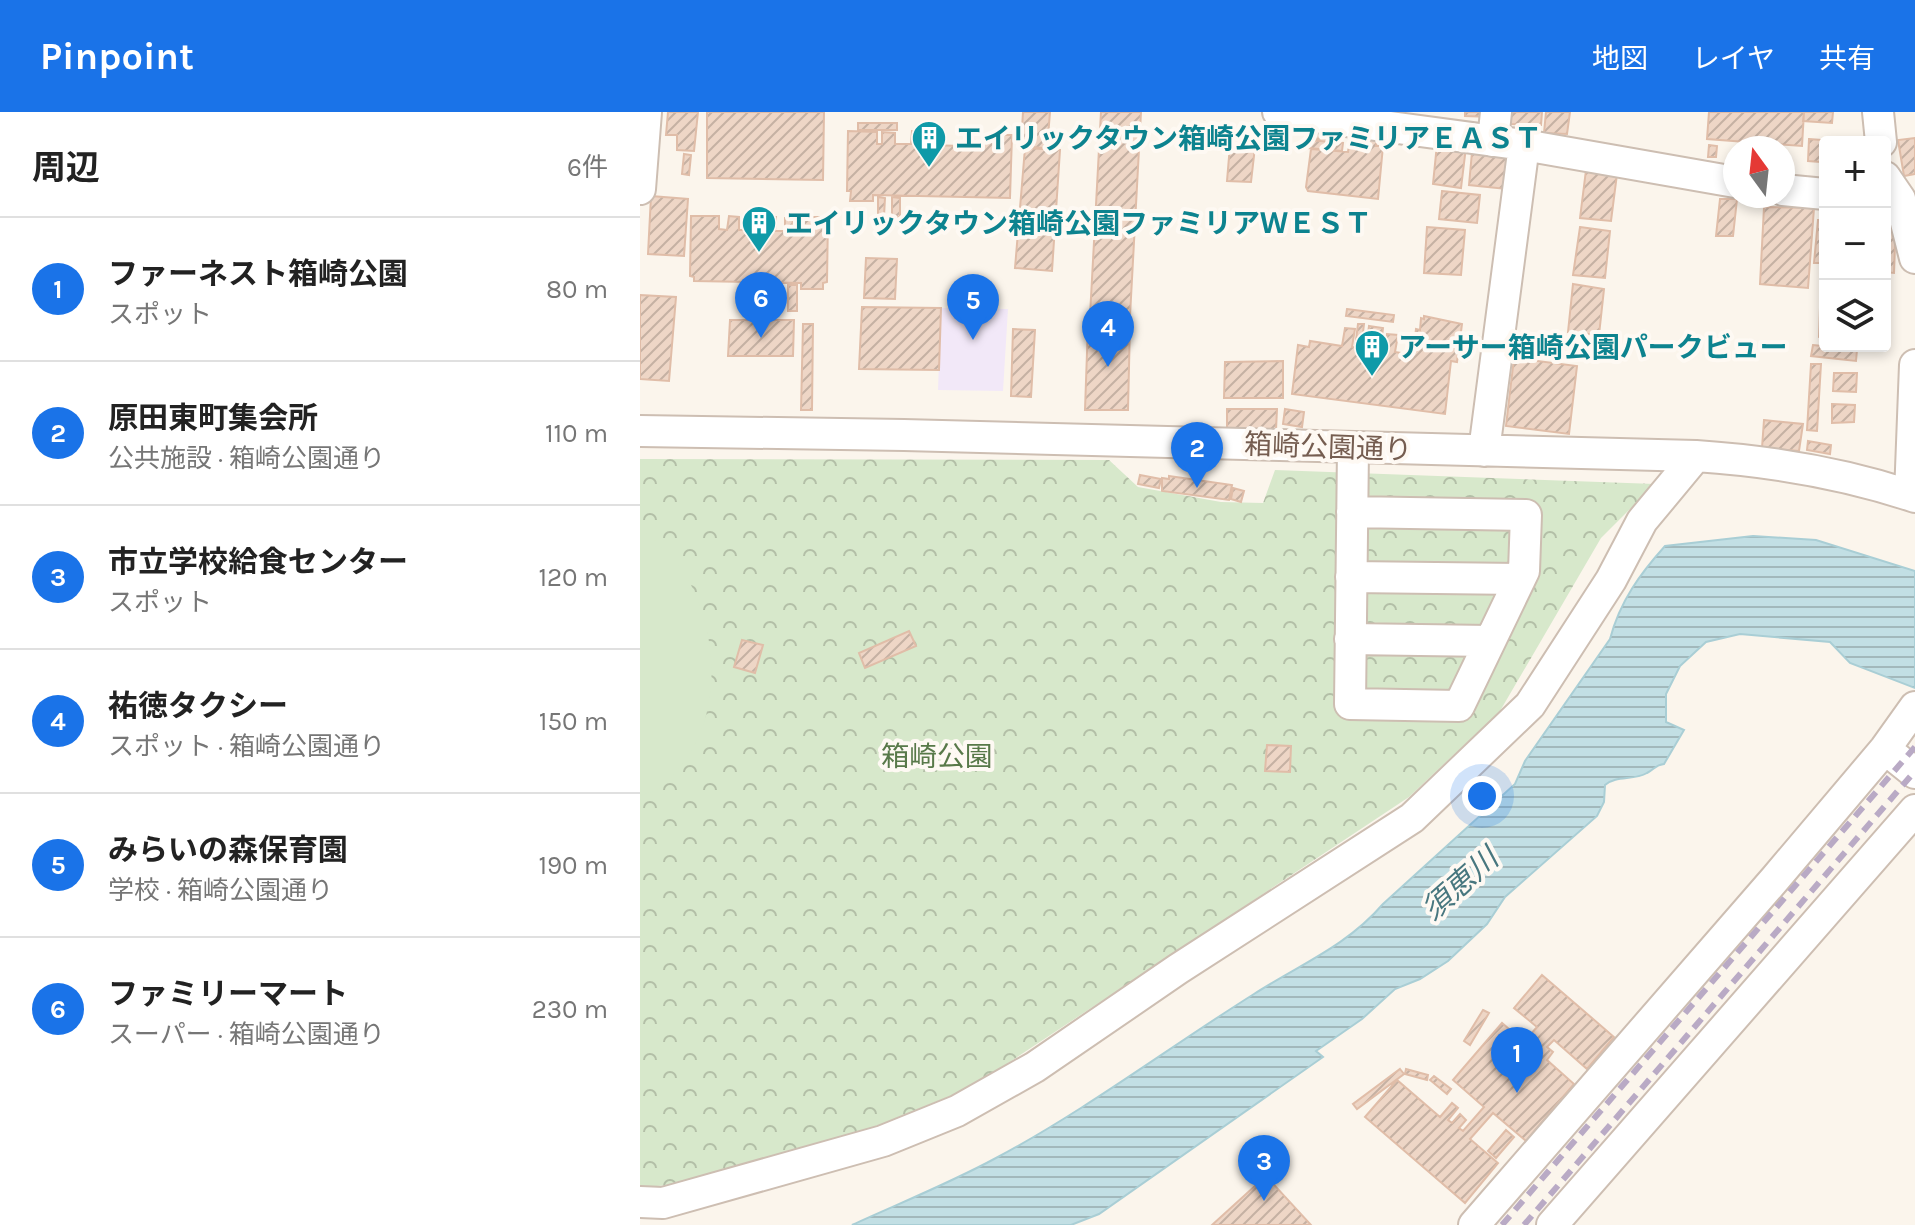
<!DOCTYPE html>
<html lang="ja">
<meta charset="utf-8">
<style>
:root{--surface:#fff;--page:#f6f6f6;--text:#222;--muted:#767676;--line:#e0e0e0;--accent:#1a73e8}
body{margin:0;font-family:Karla,"Noto Sans JP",sans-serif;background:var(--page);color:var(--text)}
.controls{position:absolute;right:24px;top:24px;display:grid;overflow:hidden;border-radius:8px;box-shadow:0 4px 12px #0003}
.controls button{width:72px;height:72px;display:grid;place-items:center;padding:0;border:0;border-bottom:2px solid var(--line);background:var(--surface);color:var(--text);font:40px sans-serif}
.compass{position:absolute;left:1083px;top:24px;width:72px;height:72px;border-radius:50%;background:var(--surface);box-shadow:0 4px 12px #0003;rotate:345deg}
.you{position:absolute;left:842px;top:684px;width:28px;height:28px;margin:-20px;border:6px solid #fff;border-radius:50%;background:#1a73e8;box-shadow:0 0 0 12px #1a73e833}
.badge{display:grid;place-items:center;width:52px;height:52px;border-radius:50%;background:var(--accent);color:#fff;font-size:26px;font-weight:700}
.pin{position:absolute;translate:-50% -66px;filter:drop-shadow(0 2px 4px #0008)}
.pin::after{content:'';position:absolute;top:42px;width:28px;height:24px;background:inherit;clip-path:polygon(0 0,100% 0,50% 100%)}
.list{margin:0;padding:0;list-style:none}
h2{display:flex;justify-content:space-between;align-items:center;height:104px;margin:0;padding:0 32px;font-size:34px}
h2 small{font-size:26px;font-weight:400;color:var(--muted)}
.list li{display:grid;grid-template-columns:52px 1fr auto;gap:24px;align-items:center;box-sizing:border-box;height:144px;padding:0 32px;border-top:2px solid var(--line)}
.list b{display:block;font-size:30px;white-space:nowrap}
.list p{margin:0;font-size:26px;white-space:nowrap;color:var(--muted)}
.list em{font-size:26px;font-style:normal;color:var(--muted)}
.icon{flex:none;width:44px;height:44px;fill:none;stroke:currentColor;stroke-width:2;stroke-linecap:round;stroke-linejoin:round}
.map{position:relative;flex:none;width:1275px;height:1113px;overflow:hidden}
header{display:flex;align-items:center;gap:48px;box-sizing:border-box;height:112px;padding:0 40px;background:var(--accent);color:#fff}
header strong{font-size:38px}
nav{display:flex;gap:44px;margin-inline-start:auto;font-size:28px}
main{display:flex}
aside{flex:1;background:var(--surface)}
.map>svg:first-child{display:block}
.education{fill:#f2e8f8}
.forest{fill:url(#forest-crowns)}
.pitch{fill:#d7e8cb}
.water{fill:url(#water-rules);stroke:#a9ced5;stroke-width:2}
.building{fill:url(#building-hatch);stroke:#e0bda8;stroke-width:2}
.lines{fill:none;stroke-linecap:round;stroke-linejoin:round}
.minor-casing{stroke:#cdbeb2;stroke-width:34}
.minor{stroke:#fff;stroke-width:30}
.rail{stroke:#b9aac5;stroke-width:6;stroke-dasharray:12 8;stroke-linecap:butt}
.labels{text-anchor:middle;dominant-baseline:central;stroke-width:8;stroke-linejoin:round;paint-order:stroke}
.culture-label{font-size:28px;font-weight:bold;fill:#0d838f;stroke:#fef9f3;text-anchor:start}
.street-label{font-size:28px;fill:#755d50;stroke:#fef9f3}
.park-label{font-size:28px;fill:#587949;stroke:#fef9f3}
.water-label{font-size:30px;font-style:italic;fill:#48777f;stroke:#fef9f3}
</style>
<header>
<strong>Pinpoint</strong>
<nav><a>地図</a><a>レイヤ</a><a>共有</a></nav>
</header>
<main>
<aside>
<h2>周辺<small>6件</small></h2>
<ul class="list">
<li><span class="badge">1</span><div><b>ファーネスト箱崎公園</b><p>スポット</p></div><em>80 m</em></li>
<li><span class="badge">2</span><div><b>原田東町集会所</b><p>公共施設 · 箱崎公園通り</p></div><em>110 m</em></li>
<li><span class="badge">3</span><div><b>市立学校給食センター</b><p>スポット</p></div><em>120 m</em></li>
<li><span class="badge">4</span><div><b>祐徳タクシー</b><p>スポット · 箱崎公園通り</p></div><em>150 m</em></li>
<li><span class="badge">5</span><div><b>みらいの森保育園</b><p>学校 · 箱崎公園通り</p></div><em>190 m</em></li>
<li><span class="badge">6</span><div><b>ファミリーマート</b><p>スーパー · 箱崎公園通り</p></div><em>230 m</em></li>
</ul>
</aside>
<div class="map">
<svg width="1275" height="1113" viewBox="0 0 1275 1113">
<defs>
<pattern id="forest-crowns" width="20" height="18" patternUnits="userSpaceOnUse" patternTransform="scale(2)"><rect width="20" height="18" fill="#d7e8cb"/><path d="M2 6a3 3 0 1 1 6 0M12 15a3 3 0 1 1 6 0" fill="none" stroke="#b3bfa7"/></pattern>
<pattern id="water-rules" width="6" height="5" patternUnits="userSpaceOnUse" patternTransform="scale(2)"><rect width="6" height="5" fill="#c2dfe4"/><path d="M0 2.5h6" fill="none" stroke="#a2b8bb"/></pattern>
<pattern id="building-hatch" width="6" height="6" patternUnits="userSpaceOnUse" patternTransform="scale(2)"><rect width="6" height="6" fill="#eed6c6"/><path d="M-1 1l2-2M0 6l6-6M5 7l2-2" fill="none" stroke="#c5b1a3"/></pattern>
</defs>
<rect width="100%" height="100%" fill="#fbf5ec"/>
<path class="education" d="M301 196 368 197 363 279 298 278Z"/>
<path class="forest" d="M0 347 469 348 498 375 581 390 623 391 635 358 1015 372 961 426 860 599 769 685 332 975 212 1024 34 1073 0 1075Z"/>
<path class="pitch" d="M0 415C19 432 41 451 52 475 79 532 81 606 39 656 34 661 29 670 23 674 17 679 7 681 0 684Z"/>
<path class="water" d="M1113 424 1176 428 1275 459V576L1210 551 1190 530 1100 522 1066 530 1040 554 1026 582V610L1044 618 1024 652C1015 653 1015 657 1007 661 993 669 977 663 965 673L964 690 957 704 865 785 847 812 808 849 780 867 755 877 722 907 676 939 683 945 459 1102 431 1113H212C260 1091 310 1071 356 1046 446 998 528 936 614 882 659 853 707 834 743 792L875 672 885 649 970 527C980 489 1000 462 1025 434Z"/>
<path class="building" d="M28 0H58L54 39 37 38V23H26Z
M67 0H184L183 68 67 66Z
M383 0H410L408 25 415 26V37L381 34Z
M461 0H501L490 204H450Z
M825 0H852V5L825 4Z
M869 0H902L901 13 869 12Z
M906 0H930L927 22 904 21Z
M1069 0H1164L1162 34 1067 27Z
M1164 0H1193L1192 11 1163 9Z
M218 11H257V18H218Z
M670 18 698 20 697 28 669 26Z
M208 19 237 20V32H242V20L255 21V32H271L272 19 281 20V33L326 34V20H333L335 34H343V23H372L370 86 233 83V89H210L211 79H207Z
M613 19 622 20 621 33 612 32Z
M710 25 737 28 736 34H743L738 87 668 79 666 75 671 37 708 40Z
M1275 26V62L1264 64 1258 28Z
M1169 27 1181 28 1180 50 1168 49Z
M669 28 703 31 702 39 668 36Z
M797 32 826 35 821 76 793 72Z
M590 33 615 35 611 70 587 69Z
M1069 33 1077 34 1076 45H1068Z
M385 36 420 38 412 159 375 156Z
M832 40 869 43 866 77 829 73Z
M44 42 51 43 49 63 42 62Z
M946 58 977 62 971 109 940 106Z
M802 79 840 83 837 111 799 107Z
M11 84 48 87 44 144 8 142Z
M238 85 245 86 244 104H238Z
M252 85 260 86V105H252Z
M1080 87H1097L1093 124H1076Z
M1124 95 1174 96 1168 176 1120 172Z
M51 104H79V117L87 118 89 104 99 105V118H125V105H136L135 119H145V106H153L152 118H159V105H188L187 170 183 171V177H161V171L54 169V165L50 164Z
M1245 105 1256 106 1254 161 1245 160Z
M1178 108H1185V151H1174Z
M787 115 825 118 821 163 784 161Z
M940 115 970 119 965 166 933 163Z
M226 146 257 147 255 187 224 186Z
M1181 166H1185V226L1179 225Z
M133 172 140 173 139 200H132Z
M933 172 964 177 959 223 928 220Z
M148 173H157V199H148Z
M0 183 36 185 29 269 0 267Z
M222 195 301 196 299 258 219 257Z
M707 197 754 203 753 210 706 204Z
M784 204 822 212 817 250 811 249 805 302 652 282 658 233 669 235 670 229 702 234 705 216 715 217 712 235 745 239 747 222 758 223 755 240 773 243 776 217 780 218 781 206 784 207Z
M90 208H154L153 244H88Z
M163 212H173L172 298H161Z
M448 212H490L488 298H445Z
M718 212H724L721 237 715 236Z
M729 214 743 216 740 239 726 237Z
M373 217 395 218 391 285 371 284Z
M1173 233 1217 238 1216 249 1171 244Z
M874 246 937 254 929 322 866 314Z
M643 249V286H584L585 250Z
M1171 252H1181L1177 319 1167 318Z
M1194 261H1217L1216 280 1193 279Z
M1192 292 1215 293 1214 310 1192 311Z
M587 297H637L636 318H587Z
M645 297 664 300 662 315 643 312Z
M1124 308 1163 312 1159 339 1122 336Z
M1168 329 1191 333 1190 342 1167 338Z
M500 363 521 367 519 376 498 372Z
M529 364 592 373 589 388 522 379V366L529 367Z
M593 376 604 379 601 390 591 387Z
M269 519 276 534 225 556 219 541Z
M102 528 123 533 115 561 94 555Z
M627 633 651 634 650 660 625 659Z
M902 863 974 925 947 957 914 928 907 935 913 940 907 948 934 972 886 1029 853 1001 830 1027 858 1051 825 1091 725 1005 757 968 800 1005 812 991 818 996 808 1008 812 1011 820 1002 826 1008 819 1016 823 1019 844 995 813 968 862 911 884 930 897 915 874 896Z
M843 898 849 901 830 933 824 929Z
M760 957 764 962 717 997 713 992Z
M766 957 788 963 787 968 765 962Z
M794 964 811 977 807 982 790 968Z
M866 1018 874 1025 856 1046 848 1039Z
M626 1064 671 1113H572Z"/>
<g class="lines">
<defs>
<path id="minor" d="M638 0 884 33 1095 70
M1238 0 1241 30
M853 29 856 0
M1245 65 1260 87 1275 146
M0 77 6 0
M1143 78 1185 82
M0 319 264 323 1056 344C1130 349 1204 361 1275 385
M844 339 884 33
M1270 383 1275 253
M712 400 886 403 884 459 819 594 710 592 713 337
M711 465 880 467
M710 527 850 529
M1245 637 1275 661
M0 1090 23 1091 243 1029 317 999 395 955 538 857 772 706 890 593 971 468 1002 409 1056 344
M834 1113 1135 767 1245 637 1275 595
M912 1113 1275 698"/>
</defs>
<use href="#minor" class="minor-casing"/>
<use href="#minor" class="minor"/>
<path class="rail" d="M862 1113 1275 635
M884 1113 1275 659"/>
</g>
<defs>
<symbol id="building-pin" viewBox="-11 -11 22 30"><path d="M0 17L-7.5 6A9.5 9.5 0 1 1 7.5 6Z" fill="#0f9aa8" stroke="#fef9f3"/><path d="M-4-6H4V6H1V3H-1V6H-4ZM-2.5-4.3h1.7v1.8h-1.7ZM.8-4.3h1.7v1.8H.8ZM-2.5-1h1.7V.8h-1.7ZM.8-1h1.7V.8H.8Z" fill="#fff"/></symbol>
</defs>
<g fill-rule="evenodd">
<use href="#building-pin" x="269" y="6" width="40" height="54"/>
<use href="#building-pin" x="99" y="91" width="40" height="54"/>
<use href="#building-pin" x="712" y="215" width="40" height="54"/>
</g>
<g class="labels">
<g class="culture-label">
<text x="315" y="26">エイリックタウン箱崎公園ファミリアＥＡＳＴ</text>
<text x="145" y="111">エイリックタウン箱崎公園ファミリアＷＥＳＴ</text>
<text x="758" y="235">アーサー箱崎公園パークビュー</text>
</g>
<g class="street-label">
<text transform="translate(688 335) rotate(2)">箱崎公園通り</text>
</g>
<g class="park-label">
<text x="297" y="644">箱崎公園</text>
</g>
<g class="water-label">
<text transform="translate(820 772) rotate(-42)">須恵川</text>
</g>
</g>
</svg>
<div class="controls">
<button>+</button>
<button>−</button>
<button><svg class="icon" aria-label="layers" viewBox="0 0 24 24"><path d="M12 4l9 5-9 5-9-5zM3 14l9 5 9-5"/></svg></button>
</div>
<svg class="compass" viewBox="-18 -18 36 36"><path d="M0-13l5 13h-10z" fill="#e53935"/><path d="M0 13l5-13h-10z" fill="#767676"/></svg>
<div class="you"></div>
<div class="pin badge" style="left:877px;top:981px">1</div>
<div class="pin badge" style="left:557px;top:376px">2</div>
<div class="pin badge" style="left:624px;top:1089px">3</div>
<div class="pin badge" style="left:468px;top:255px">4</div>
<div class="pin badge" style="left:333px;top:228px">5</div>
<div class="pin badge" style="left:121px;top:226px">6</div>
</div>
</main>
